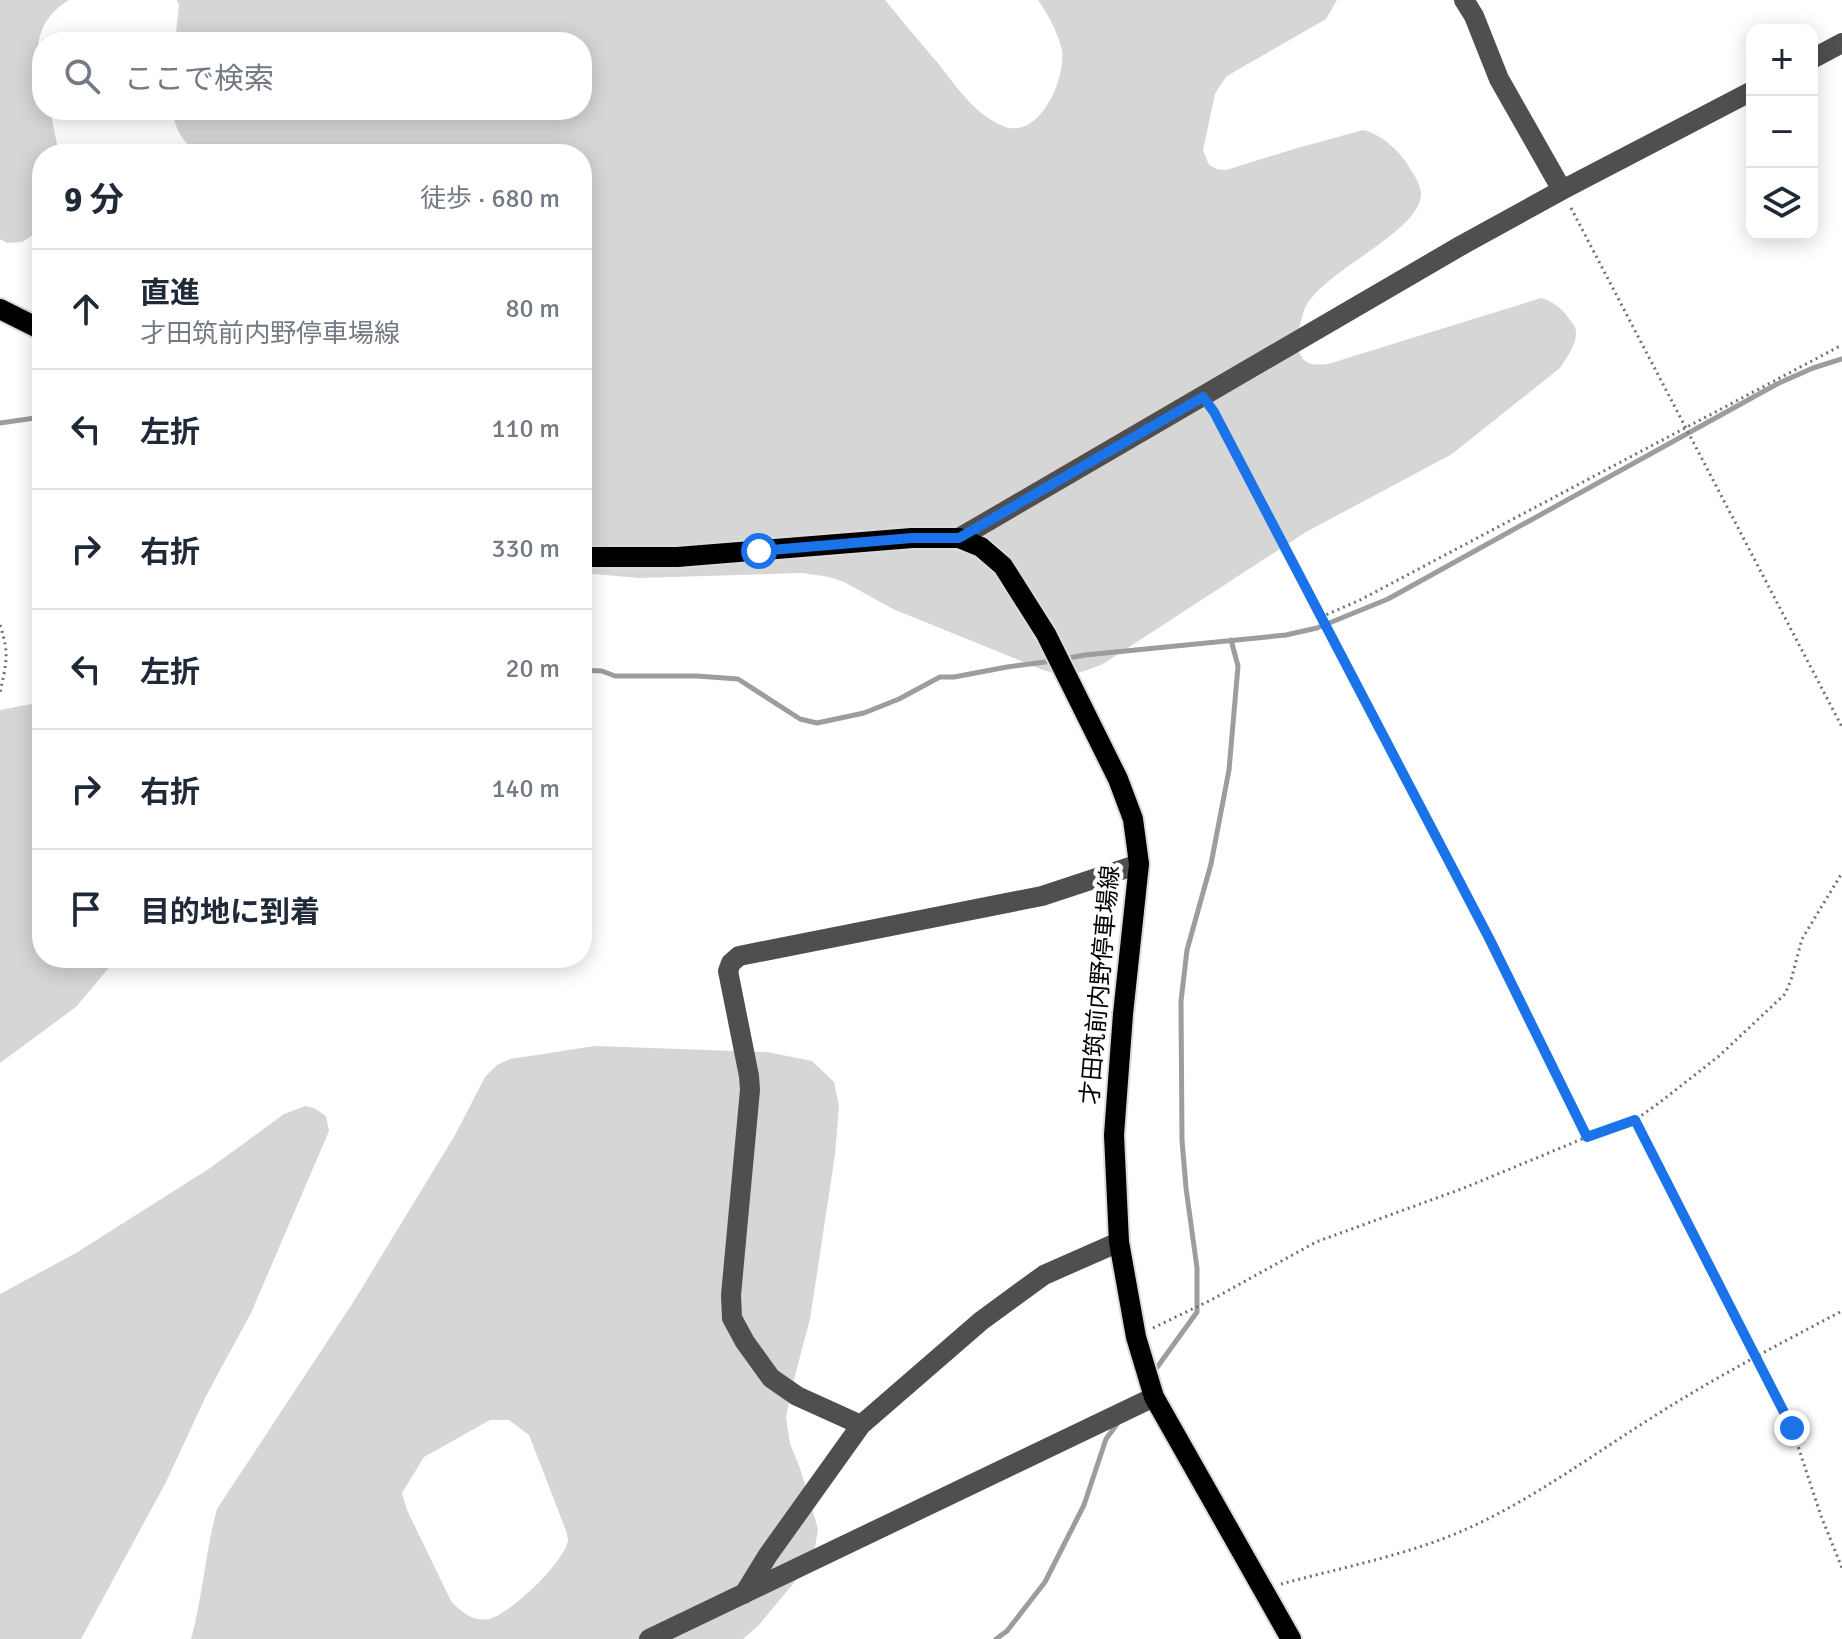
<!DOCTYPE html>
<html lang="ja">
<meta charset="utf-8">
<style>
:root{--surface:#fff;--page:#f6f6f7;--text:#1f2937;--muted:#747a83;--line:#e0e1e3}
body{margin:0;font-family:Signika,"Noto Sans JP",sans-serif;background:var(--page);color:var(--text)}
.controls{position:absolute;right:24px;top:24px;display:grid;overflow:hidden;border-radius:16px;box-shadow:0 4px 20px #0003}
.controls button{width:72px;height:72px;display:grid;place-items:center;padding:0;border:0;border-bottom:2px solid var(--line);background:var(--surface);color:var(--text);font:40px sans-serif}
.stop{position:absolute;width:24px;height:24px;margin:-18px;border:6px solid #1a73e8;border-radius:50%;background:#fff}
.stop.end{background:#1a73e8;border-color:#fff;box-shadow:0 2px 8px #0008}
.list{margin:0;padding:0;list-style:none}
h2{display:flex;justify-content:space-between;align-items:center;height:104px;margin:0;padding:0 32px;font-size:34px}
h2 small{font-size:26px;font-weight:400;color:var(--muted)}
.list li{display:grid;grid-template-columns:52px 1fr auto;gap:24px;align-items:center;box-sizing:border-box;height:120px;padding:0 32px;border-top:2px solid var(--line)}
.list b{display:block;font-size:30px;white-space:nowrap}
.list p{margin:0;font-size:26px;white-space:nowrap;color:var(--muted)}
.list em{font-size:26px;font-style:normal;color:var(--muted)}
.icon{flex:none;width:44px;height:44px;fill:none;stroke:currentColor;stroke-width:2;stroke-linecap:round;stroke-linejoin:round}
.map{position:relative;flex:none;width:1842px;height:1639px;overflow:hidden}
.search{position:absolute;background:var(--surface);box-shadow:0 4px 20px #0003;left:32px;top:32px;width:560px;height:88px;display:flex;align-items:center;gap:20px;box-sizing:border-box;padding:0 28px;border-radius:32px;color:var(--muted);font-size:30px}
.panel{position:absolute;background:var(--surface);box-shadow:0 4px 20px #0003;left:32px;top:144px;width:560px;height:824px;border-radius:32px}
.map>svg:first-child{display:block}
.green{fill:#d6d6d6;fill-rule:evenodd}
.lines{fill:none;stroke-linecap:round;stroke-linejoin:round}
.stream{stroke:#9d9d9d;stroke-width:5}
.major-casing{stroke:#dbdbdb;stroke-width:24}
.path{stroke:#717171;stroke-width:3;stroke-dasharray:2 4;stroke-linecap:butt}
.minor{stroke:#4f4f4f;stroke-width:20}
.major{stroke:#000;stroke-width:20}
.route{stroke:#1a73e8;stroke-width:10}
.labels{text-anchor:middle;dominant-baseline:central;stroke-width:8;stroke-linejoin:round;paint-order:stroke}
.street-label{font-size:24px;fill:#000;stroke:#fff}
</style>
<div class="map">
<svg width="1842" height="1639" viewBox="0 0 1842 1639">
<rect width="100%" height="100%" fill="#fff"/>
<path class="green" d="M0 0H69C50 11 37 30 38 53 38 59 41 65 42 71 43 84 42 97 42 110H50L59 154H42V222L33 235 22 242 7 243 0 239Z
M177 0H885C902 21 919 41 937 62 956 86 974 114 1003 126 1039 141 1066 79 1062 50 1058 33 1048 14 1038 0H1337L1326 19 1227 76 1221 84 1215 94 1203 150 1209 165 1217 169 1226 170 1294 149 1363 130C1379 133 1397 149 1406 162 1412 172 1421 183 1421 195 1419 233 1322 271 1305 308 1302 315 1300 324 1299 332 1297 340 1296 347 1301 356 1306 366 1318 365 1328 364L1541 298C1552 301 1561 308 1567 316 1570 320 1573 323 1575 327 1580 341 1567 357 1560 368L1452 454 1306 532 1103 664C1077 674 1071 678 1043 670L893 609 844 582 829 577 803 573 639 578 582 573V154H400L395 152 198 154C183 142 174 129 173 110H582V42H175L179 5Z
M42 702V958H117L76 1007 0 1063V710Z
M595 1046 767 1052 812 1061 834 1082 839 1106 835 1155 810 1319 793 1383 786 1417 790 1444 800 1468 818 1529 814 1554 802 1573 759 1625 743 1639H191C203 1596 205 1552 217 1509L354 1301 455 1135 485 1077 497 1065 510 1059ZM490 1420H509L529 1435 565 1528C566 1532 568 1536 568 1540 566 1561 509 1615 489 1619 473 1622 461 1612 451 1601L407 1510 402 1493 424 1457Z
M305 1106 314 1108 326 1116 329 1131 251 1313 206 1396 166 1482 81 1639H0V1294L76 1253 210 1168 284 1114Z"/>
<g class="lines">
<path class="stream" d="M0 423 42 417
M1063 659 1085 655 1286 635 1317 628 1388 599 1777 384 1813 368 1842 359
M582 670 602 671 615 676H697L738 679 800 719 817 723 864 713 899 699 940 677H954L1007 667 1053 661
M1153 1373 1197 1312V1268L1186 1188 1182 1140 1181 1001 1187 950 1211 864 1229 770 1238 666 1231 640
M996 1639 1007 1631 1045 1582 1084 1505 1106 1439 1117 1424"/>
<defs>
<path id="major" d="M0 309 42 330
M582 557H677L912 538H959L981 547 1003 566 1046 634 1118 779 1133 819 1139 864 1123 1014 1114 1135 1119 1242 1136 1337 1154 1397 1291 1639"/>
</defs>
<use href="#major" class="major-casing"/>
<path class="path" d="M1571 208 1842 727
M1214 411 1489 938 1587 1137
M1321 617 1360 600 1842 345
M0 625C10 655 6 663 0 693
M1635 1120 1792 1428 1821 1516 1842 1568
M1153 1328 1211 1300 1316 1242 1464 1188 1587 1137 1635 1120 1659 1103 1719 1056 1785 994 1791 980 1802 939 1842 873
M1281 1584C1340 1568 1407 1555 1462 1531 1531 1501 1592 1455 1656 1415 1716 1377 1779 1344 1842 1311"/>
<path class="minor" d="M1464 0 1474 16 1499 79 1562 190
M1812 59 1842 43
M959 538 1462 245 1562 190 1752 91
M861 1425 797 1396 771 1378 745 1342 732 1318 731 1295 750 1090 749 1076 728 971 731 963 739 956 1042 896 1139 864
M744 1594 768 1555 861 1425 981 1321 1044 1275 1119 1242
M649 1639 1154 1397"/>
<use href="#major" class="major"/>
</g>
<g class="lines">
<path class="route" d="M759 551 912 538H959L1203 397 1214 412 1489 938 1587 1137 1635 1120 1792 1428"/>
</g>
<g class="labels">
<g class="street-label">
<text transform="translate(1100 985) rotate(-85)">才田筑前内野停車場線</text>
</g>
</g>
</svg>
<div class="controls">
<button>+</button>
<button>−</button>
<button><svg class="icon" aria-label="layers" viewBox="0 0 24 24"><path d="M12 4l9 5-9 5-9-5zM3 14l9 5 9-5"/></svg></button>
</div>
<div class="stop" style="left:759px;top:551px"></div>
<div class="stop end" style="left:1792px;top:1428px"></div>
<div class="search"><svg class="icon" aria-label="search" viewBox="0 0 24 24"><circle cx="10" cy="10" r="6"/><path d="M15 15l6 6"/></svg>ここで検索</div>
<section class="panel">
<h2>9 分<small>徒歩 · 680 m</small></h2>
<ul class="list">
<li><svg class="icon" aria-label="ahead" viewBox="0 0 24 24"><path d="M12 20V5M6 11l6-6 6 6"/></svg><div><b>直進</b><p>才田筑前内野停車場線</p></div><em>80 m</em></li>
<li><svg class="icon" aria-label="left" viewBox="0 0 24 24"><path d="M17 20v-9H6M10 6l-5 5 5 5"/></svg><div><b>左折</b></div><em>110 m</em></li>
<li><svg class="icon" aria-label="right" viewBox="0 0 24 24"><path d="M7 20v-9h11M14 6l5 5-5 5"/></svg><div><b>右折</b></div><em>330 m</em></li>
<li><svg class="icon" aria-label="left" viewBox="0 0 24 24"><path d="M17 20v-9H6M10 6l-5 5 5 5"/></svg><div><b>左折</b></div><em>20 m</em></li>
<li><svg class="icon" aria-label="right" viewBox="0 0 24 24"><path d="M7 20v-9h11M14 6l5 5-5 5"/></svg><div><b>右折</b></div><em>140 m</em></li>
<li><svg class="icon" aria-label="arrive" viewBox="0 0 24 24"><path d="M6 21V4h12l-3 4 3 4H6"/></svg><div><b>目的地に到着</b></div></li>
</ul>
</section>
</div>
